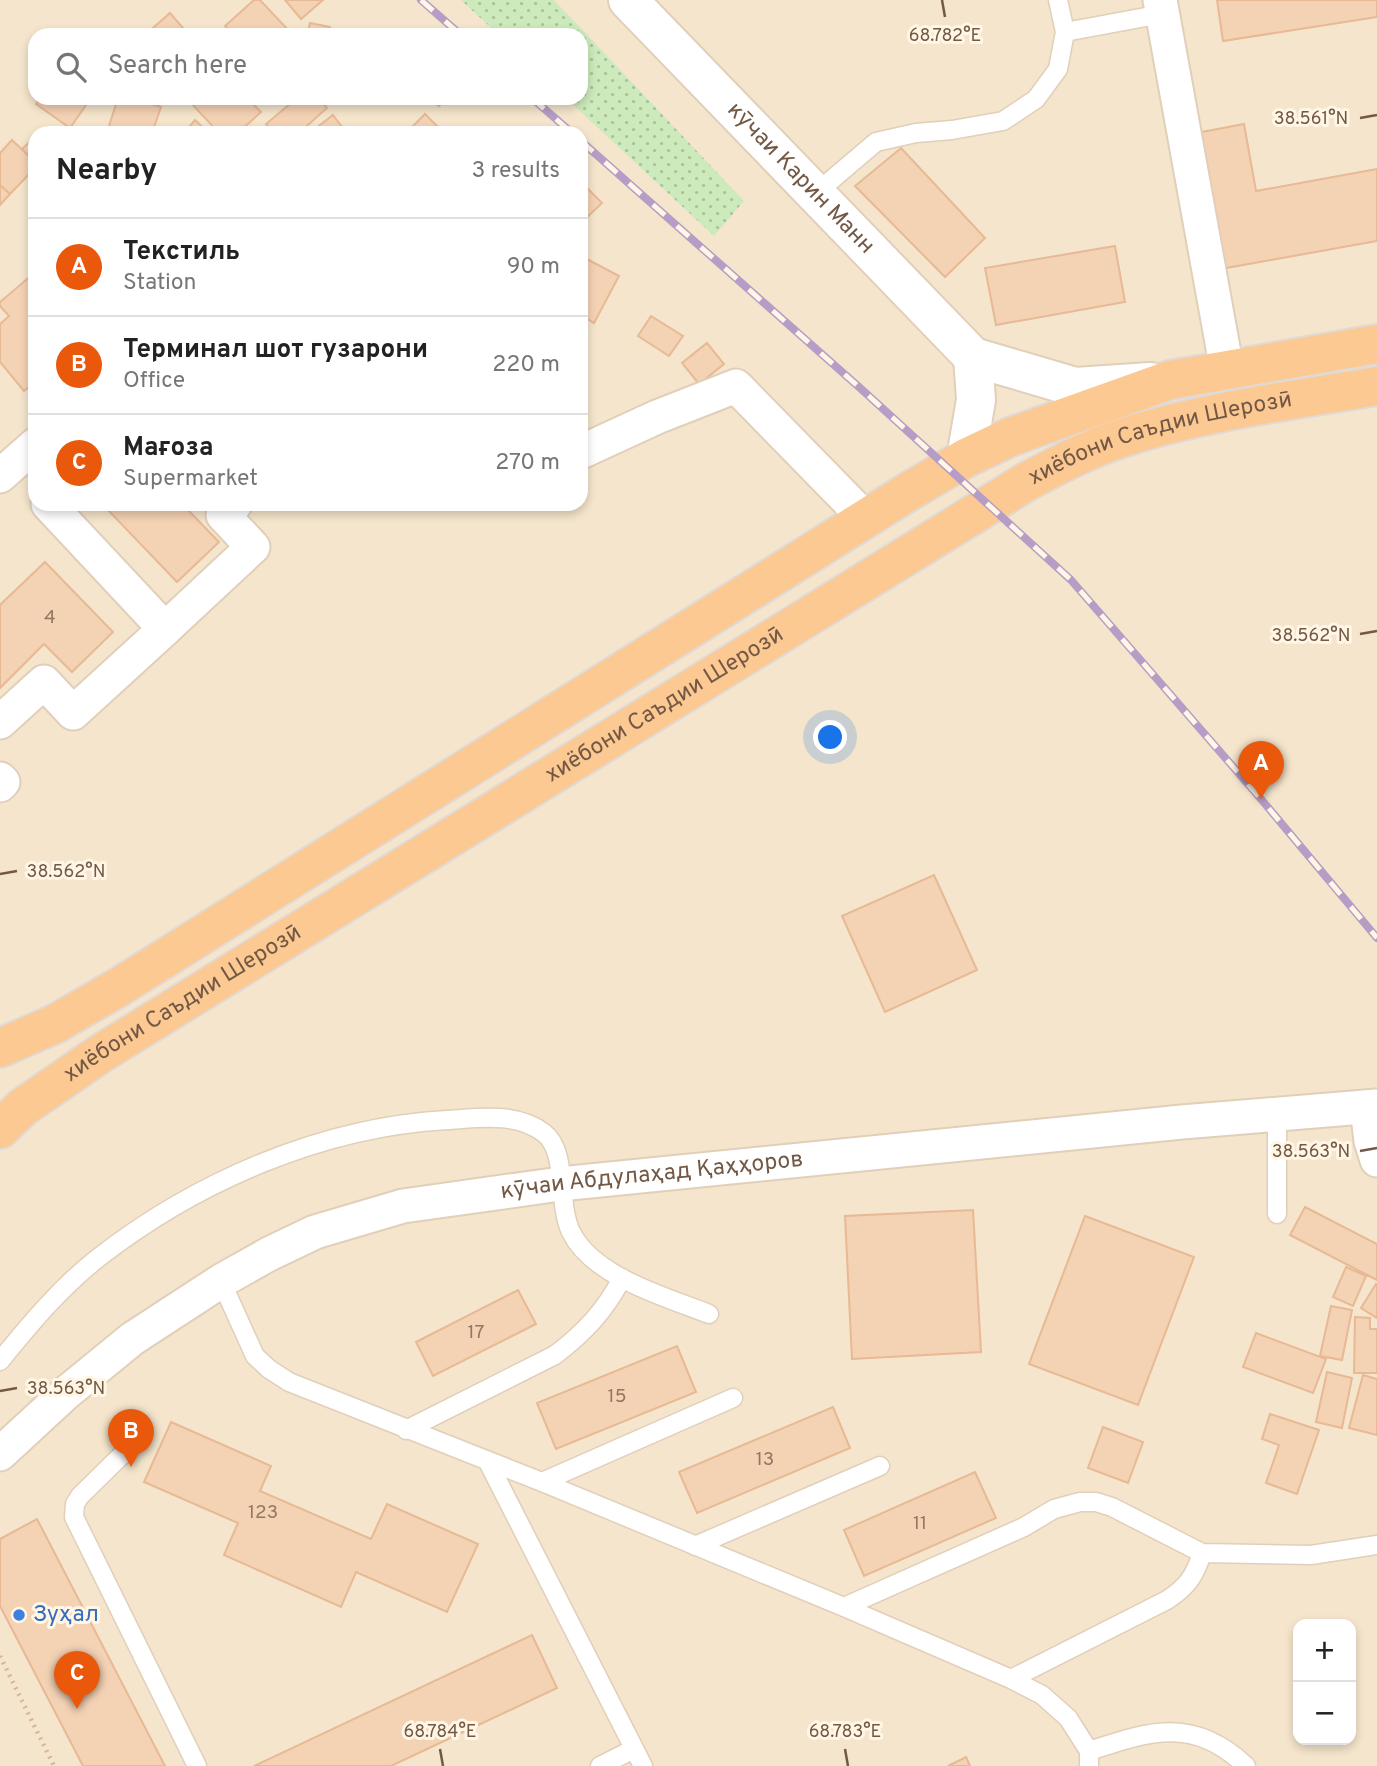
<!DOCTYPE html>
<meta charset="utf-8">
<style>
:root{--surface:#fff;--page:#f2f2f2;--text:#222;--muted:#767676;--line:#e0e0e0;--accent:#ea580c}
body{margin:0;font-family:Overpass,sans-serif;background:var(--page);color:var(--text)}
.controls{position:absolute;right:21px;bottom:21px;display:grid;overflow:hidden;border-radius:14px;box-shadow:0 4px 10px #0003}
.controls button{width:63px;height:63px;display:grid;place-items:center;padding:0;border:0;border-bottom:2px solid var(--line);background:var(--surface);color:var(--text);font:35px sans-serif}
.you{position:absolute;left:831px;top:738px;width:24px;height:24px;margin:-18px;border:5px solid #fff;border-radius:50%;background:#1a73e8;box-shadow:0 0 0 10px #1a73e833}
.badge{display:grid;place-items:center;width:46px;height:46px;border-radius:50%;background:var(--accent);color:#fff;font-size:23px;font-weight:700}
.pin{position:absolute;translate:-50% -58px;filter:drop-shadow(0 2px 4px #0008)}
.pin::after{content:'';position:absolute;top:37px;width:24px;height:21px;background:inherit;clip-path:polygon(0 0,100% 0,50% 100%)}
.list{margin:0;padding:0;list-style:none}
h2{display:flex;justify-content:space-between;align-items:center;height:91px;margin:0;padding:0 28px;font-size:30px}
h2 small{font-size:23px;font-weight:400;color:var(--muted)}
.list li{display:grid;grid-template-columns:46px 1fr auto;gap:21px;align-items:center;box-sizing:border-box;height:98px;padding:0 28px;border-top:2px solid var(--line)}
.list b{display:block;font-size:26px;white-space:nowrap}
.list p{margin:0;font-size:23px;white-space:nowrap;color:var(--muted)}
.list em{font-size:23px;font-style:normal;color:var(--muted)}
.icon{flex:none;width:38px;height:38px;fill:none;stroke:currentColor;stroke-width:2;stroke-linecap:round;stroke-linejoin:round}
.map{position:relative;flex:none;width:1377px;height:1766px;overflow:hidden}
.search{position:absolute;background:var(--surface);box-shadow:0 4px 10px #0003;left:28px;top:28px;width:560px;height:77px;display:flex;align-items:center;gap:18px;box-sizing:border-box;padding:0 24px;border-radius:21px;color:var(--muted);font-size:26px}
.panel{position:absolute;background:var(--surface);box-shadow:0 4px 10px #0003;left:28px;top:126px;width:560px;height:385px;border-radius:21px}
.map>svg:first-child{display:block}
.residential{fill:#f5e5cc;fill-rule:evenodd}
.grass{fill:url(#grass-dots)}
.building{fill:#f4d2b4;stroke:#e7b994;stroke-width:2}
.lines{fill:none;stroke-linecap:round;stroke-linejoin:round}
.service-casing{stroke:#e1cfba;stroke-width:21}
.minor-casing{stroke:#e1cfba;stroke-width:37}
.tertiary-casing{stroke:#e1cfba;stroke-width:42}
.trunk-casing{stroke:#e0dad6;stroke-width:42}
.path{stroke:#d8b598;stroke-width:4.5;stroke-dasharray:2 5;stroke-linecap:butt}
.service{stroke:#fff;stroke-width:18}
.minor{stroke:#fff;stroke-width:33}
.tertiary{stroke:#fff;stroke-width:38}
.trunk{stroke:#fdc992;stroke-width:38}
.rail-casing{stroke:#b69dc5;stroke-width:8}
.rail{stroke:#fff6e5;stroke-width:5;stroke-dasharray:16;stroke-linecap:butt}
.ticks{fill:none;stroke:#735945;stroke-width:2.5}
.shop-dot{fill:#3f7fe0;stroke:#fff6e5;stroke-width:2.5}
.labels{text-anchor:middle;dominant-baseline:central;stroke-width:6;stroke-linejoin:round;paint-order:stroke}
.number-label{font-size:19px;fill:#937761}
.street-label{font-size:23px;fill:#735945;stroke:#fff6e5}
.shop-label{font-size:23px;fill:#366cbe;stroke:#fff6e5;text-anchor:start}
.ticks-label{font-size:18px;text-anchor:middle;fill:#735945;stroke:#fff6e5;stroke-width:6;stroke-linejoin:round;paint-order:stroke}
</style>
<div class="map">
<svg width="1377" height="1766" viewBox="0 0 1377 1766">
<defs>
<pattern id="grass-dots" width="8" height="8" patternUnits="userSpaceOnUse" patternTransform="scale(1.75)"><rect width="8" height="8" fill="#cceabc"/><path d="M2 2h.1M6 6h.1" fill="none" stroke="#aac19b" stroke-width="1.8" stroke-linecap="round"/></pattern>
</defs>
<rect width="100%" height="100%" fill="#fdf3de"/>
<path class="residential" d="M0 0H1377V1766H0ZM35 35H581V98H35ZM35 133H581V504H35ZM1298 1624H1351V1740H1298Z"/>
<path class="grass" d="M461 0H554L744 201 714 236 566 98H581V35H499Z"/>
<path class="building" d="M254 0H260L292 34 234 35 225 26Z
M285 0H323L301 19Z
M1217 0H1377V17L1223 41Z
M170 13 189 35H145Z
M310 23 330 27 328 35H307Z
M40 98H91L70 128 36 104Z
M118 98H132L161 107 152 133H122L108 129Z
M193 98H247L261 112 238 133H219L189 101Z
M297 98H318L327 108 299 133H274L266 124Z
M429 98H446L439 106Z
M425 114 444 133H406Z
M333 115 345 131 318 133 315 129Z
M195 120 209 133H184Z
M1244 124 1256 191 1377 169V241L1215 270 1191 134Z
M35 137V162L22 149Z
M12 140 35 162V168L10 194 0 185V153Z
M901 148 985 238 945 277 855 186Z
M581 182 602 203 583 221 581 219Z
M0 185 10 194 0 205Z
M1115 246 1125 302 996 325 985 268Z
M581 256 619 276 594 323 581 315Z
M33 274 35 276V382L24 391 0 362V324L9 316 0 306V302Z
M651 316 683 336 669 356 638 336Z
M707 343 724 364 699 384 682 363Z
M109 504H193L187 509 219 542 177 582 106 508Z
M45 562 113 632 72 672 44 644 0 688V605Z
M934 875 977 970 885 1012 842 916Z
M1305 1207 1377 1244V1280L1290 1235Z
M973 1210 981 1352 852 1359 845 1216Z
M1085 1216 1194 1257 1138 1405 1029 1364Z
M1346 1267 1366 1276 1353 1306 1333 1297Z
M1376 1284 1377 1285V1318L1361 1308Z
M518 1290 536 1324 433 1376 416 1342Z
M1331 1306 1352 1310 1342 1360 1320 1356Z
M1355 1317 1370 1318V1329H1377V1373H1354Z
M1256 1333 1326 1359 1313 1393 1243 1367Z
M677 1346 696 1392 556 1449 537 1403Z
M1327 1372 1352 1378 1342 1428 1316 1422Z
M1363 1375 1377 1379V1435L1349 1428Z
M833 1407 850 1448 697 1513 679 1472Z
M1270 1414 1319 1430 1297 1494 1266 1483 1279 1445 1262 1439Z
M171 1422 271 1466 260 1491 371 1539 387 1504 478 1544 447 1612 356 1572 341 1607 224 1555 238 1523 144 1482Z
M1103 1427 1143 1442 1128 1483 1088 1468Z
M975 1472 996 1518 864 1576 844 1530Z
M37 1519 165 1766H83L0 1606V1539Z
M532 1635 557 1688 391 1766H254Z
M966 1757 970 1766H948Z"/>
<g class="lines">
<defs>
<path id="service" d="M1058 0 1065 32 1162 14
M816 193 876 142 916 133 952 130 1003 121 1036 99 1058 69 1065 32
M1277 1214V1114
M221 1281 255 1356 269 1369 289 1382 542 1482 844 1607 1011 1679 1042 1695 1068 1718 1089 1751V1766
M0 1361C30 1324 61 1287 98 1258 197 1181 322 1127 447 1120 479 1118 517 1112 544 1133 568 1151 557 1203 571 1232 593 1277 666 1297 709 1314
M406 1430 555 1355C584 1333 605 1311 622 1278
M133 1444 80 1496 75 1504 74 1517 197 1766
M488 1462 643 1766
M542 1482 733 1398
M695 1546 880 1466
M844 1607 1024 1527 1054 1509 1080 1502H1096L1112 1507 1202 1553 1311 1555 1377 1545
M1011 1679 1167 1600C1187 1587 1195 1576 1202 1553
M1089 1751C1150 1731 1193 1716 1246 1766
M600 1766 634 1749"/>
<g id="minor">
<path d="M1160 0 1227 370"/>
<path d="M581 452 657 417 736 386 866 519"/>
<path d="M0 476 35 445"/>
<path d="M48 504 165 629 253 547 223 515 235 504"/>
<path d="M0 722 44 682 73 713 165 629"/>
<path d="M0 779 3 782 0 785"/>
<path d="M1367 1107 1371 1141 1377 1160"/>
<path id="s1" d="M0 1454 66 1393 132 1339 221 1281 269 1254 315 1232 403 1206 560 1184 1182 1122 1377 1106"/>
</g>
<g id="tertiary">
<path id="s2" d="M628 0 973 357"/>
<path d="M966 458 976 400 973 357 1075 387 1150 382"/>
</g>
<g id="trunk">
<path d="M0 1048 55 1024 119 987 908 492 966 458 1010 437 1170 380 1377 344"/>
<path id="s3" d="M0 1129 23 1107 100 1054 1026 482C1056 466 1086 450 1119 439 1202 411 1291 401 1377 386"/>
</g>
</defs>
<use href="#service" class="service-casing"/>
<use href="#minor" class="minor-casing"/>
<use href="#tertiary" class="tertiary-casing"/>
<use href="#trunk" class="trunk-casing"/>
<path class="path" d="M0 1656 54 1766"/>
<use href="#service" class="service"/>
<use href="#minor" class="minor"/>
<use href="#tertiary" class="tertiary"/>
<use href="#trunk" class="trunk"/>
<defs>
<path id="rail" d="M421 0 461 35
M532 98 572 133
M581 141 859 387 1071 580 1261 799 1377 938"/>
</defs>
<use href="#rail" class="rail-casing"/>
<use href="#rail" class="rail"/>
</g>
<path class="ticks" d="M942 0 945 17M1360 118 1377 115M1360 634 1377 631M0 874 17 871M1360 1151 1377 1148M0 1391 17 1388M440 1749 443 1766M845 1749 848 1766"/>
<circle class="shop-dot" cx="19" cy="1615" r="7"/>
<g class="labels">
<g class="number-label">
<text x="50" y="618">4</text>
<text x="476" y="1333">17</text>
<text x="617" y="1397">15</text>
<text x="765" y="1460">13</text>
<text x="263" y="1513">123</text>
<text x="920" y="1524">11</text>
</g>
<g class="street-label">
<text stroke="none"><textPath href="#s2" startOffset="248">кӯчаи Карин Манн</textPath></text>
<text stroke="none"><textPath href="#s3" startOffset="1356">хиёбони Саъдии Шерозӣ</textPath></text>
<text stroke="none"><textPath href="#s3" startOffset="789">хиёбони Саъдии Шерозӣ</textPath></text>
<text stroke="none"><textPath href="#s3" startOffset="222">хиёбони Саъдии Шерозӣ</textPath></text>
<text stroke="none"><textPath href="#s1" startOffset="730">кӯчаи Абдулаҳад Қаҳҳоров</textPath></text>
</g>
<g class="shop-label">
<text x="33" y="1615">Зуҳал</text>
</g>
</g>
<g class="ticks-label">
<text x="945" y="41">68.782°E</text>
<text x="1311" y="124">38.561°N</text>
<text x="1311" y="641">38.562°N</text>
<text x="66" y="877">38.562°N</text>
<text x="1311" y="1157">38.563°N</text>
<text x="66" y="1394">38.563°N</text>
<text x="440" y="1737">68.784°E</text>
<text x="845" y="1737">68.783°E</text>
</g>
</svg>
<div class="controls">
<button>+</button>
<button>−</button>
</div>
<div class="you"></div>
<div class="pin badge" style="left:1261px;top:799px">A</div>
<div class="pin badge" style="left:131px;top:1467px">B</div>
<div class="pin badge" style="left:77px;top:1709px">C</div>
<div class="search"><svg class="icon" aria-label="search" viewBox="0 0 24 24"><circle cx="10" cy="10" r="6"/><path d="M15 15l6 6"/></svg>Search here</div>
<section class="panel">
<h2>Nearby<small>3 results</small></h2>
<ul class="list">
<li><span class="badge">A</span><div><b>Текстиль</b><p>Station</p></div><em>90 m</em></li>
<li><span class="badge">B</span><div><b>Терминал шот гузарони</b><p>Office</p></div><em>220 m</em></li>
<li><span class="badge">C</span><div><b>Мағоза</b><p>Supermarket</p></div><em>270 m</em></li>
</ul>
</section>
</div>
